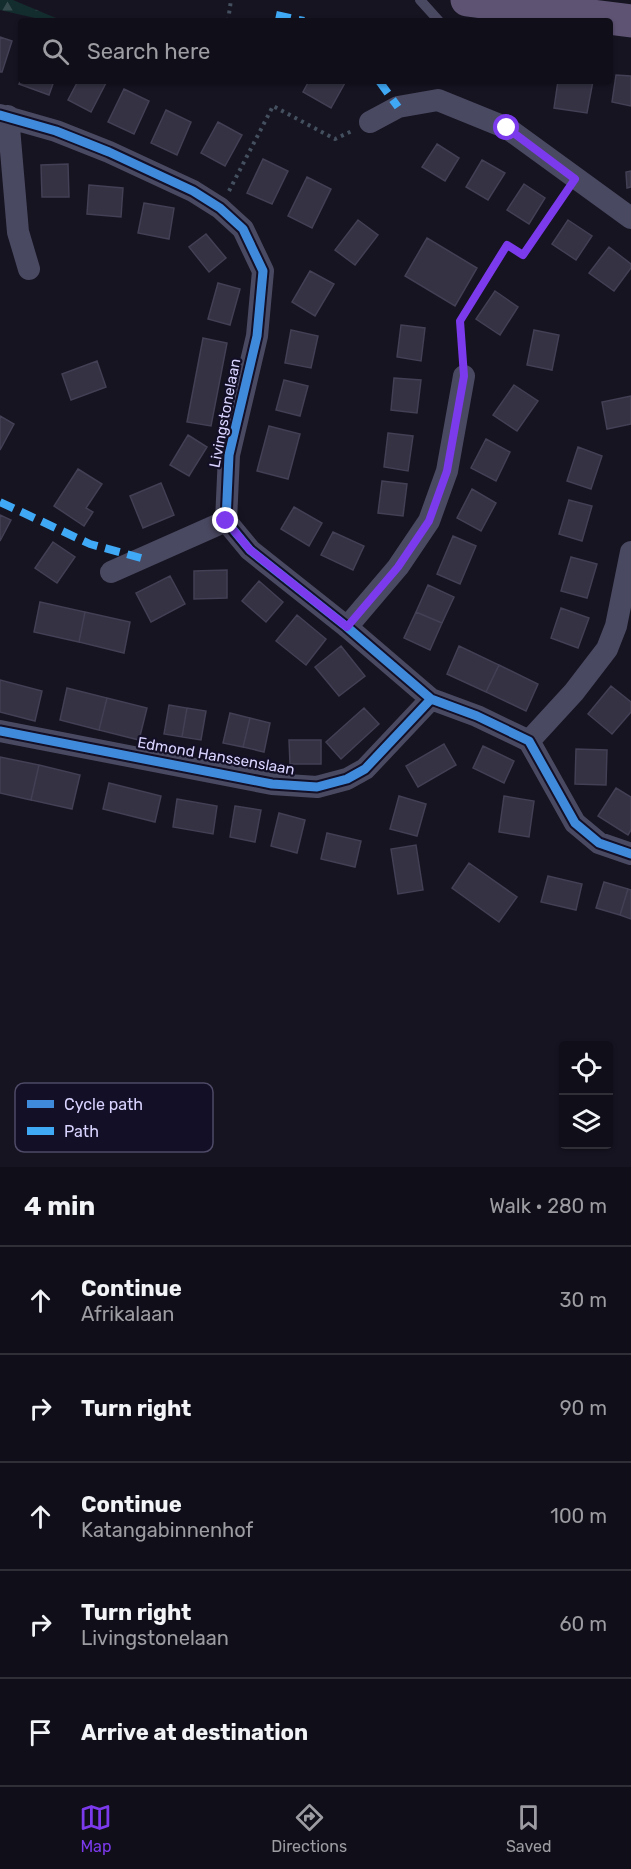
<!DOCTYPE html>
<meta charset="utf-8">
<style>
:root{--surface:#100f19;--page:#191822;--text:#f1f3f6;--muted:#9c9ca2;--line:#302f38;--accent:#7c3aed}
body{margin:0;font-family:Rubik,sans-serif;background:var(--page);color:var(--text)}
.controls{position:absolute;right:18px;bottom:18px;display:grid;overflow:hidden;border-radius:6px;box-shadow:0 2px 4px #0004}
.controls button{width:54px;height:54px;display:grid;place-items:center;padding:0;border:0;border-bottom:2px solid var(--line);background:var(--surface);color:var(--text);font:30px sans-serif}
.stop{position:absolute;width:18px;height:18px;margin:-14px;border:4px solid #7c3aed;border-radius:50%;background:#fff}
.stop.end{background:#7c3aed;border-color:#fff;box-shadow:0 2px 6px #0008}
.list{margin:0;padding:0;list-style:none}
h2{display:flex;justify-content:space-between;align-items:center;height:78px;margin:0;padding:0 24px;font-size:26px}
h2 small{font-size:20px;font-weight:400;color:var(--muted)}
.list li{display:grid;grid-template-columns:39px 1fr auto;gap:18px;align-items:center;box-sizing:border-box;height:108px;padding:0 24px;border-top:2px solid var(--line)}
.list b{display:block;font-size:22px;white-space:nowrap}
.list p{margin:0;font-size:20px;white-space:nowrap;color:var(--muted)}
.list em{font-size:20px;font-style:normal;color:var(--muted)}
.icon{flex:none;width:33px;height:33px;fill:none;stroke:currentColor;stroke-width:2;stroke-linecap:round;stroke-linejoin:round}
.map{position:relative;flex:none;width:631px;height:1167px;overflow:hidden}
.search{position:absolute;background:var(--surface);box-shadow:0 2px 4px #0004;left:18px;right:18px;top:18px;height:66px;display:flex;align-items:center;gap:15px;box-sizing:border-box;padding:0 21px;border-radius:6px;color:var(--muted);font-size:22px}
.sheet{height:618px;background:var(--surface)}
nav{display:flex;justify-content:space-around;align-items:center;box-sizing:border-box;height:84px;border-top:2px solid var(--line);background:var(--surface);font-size:16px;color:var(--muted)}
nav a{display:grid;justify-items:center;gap:3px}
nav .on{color:var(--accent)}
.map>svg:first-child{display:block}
.forest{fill:url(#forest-firs)}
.building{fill:#343243;stroke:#433f54;stroke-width:1.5}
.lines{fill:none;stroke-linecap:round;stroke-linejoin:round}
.path{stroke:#44505f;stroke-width:4;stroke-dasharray:3 4.5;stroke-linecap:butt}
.lane{stroke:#4a4962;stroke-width:10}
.street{stroke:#4a4962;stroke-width:22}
.primary{stroke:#5e5373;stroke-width:33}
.quiet{stroke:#3fa9f5;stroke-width:8;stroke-dasharray:15 8;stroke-linecap:butt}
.cycleway-casing{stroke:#130f26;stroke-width:13}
.cycleway{stroke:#408adc;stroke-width:9}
.route{stroke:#7c3aed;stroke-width:8}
.labels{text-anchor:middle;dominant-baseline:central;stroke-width:4.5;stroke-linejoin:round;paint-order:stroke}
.street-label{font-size:15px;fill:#d9d4ff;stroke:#130f26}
.key{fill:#130f26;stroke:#4e4a67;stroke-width:1.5}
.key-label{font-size:16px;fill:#d9d4ff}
</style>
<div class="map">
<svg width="631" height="1167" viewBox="0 0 631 1167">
<defs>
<pattern id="forest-firs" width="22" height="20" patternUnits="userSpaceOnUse" patternTransform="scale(1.5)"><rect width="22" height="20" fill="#132c2d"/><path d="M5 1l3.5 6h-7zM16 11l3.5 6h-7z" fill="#354a4c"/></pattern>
</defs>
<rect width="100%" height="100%" fill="#161421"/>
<path class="forest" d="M0 0H13L63 21H48L0 10Z"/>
<path class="building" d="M0 37 12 41 2 72H0Z
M616 75 631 76V106L612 102Z
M21 80V81H54L49 95 19 84Z
M78 81H107L91 112 68 100Z
M309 81H346L331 108 303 92Z
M558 81H593L587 113 554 108Z
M124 89 149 101 134 134 108 122Z
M166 110 191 122 177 155 151 143Z
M218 122 242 135 225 166 201 153Z
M437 144 459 158 445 181 422 167Z
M263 159 288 171 272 204 247 193Z
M482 160 505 173 488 200 466 187Z
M68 164 69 197H42L41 165Z
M631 171V187L627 188 626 172Z
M307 177 331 189 312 228 288 216Z
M524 184 545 198 529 224 507 210Z
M89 185 123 188 121 217 87 214Z
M144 203 174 208 169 239 138 233Z
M358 220 378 235 355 265 335 250Z
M568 220 592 236 576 260 552 244Z
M206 234 226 258 209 272 189 247Z
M427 238 477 268 455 306 405 276Z
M609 247 631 264V268L614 291 589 273Z
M310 271 334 284 315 316 292 302Z
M218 283 240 289 230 325 208 319Z
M495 291 518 307 500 335 476 319Z
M401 325 425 328 421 361 397 357Z
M291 330 318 336 311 368 285 363Z
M534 330 559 335 552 370 527 365Z
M203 338 227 343 211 426 187 422Z
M97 361 106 387 71 400 62 374Z
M394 378 421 380 417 413 391 410Z
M284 380 308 386 300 416 276 410Z
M514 385 538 401 517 431 493 415Z
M631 396V424L607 429 602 402Z
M0 416 14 424 0 450Z
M269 426 300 434 288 479 257 471Z
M388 433 413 436 408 471 384 467Z
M188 435 207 447 189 476 170 465Z
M486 439 510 452 496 481 471 468Z
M578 447 602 456 591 489 567 481Z
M78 469 102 484 86 508 93 512 84 526 54 506Z
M382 481 407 484 403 516 378 513Z
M161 483 174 515 143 528 130 496Z
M472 489 496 503 481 531 457 518Z
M569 500 592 506 582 541 559 534Z
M294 507 322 523 309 546 281 529Z
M0 515 11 520 0 541Z
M333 532 364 546 353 570 321 555Z
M453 536 476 546 460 584 437 574Z
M53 542 75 557 57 583 35 568Z
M571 557 597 564 587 598 561 591Z
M227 570V598L194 599V571Z
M170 576 185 604 151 622 136 593Z
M259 581 283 602 266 622 242 601Z
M428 585 454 597 442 623 416 612Z
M40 602 85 612 79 642 34 632Z
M561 608 589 618 578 648 551 638Z
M85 612 130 622 124 653 79 642Z
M416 612 442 623 430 650 404 638Z
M297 615 326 639 306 665 276 641Z
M341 646 365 676 339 696 315 667Z
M459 646 499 665 486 692 447 674Z
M499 665 538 684 526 711 486 692Z
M0 680 42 691 35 721 0 712Z
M611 686 631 702V712L612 734 588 714Z
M67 688 107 698 99 730 60 720Z
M107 698 147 708 139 740 99 730Z
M169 705 187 708 182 737 164 734Z
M187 708 206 711 201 740 182 737Z
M364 708 379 724 341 759 326 742Z
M230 713 250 718 243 747 223 743Z
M250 718 270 723 264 752 243 747Z
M289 740H321V764H290Z
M444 744 456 765 418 787 406 766Z
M483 746 514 761 504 783 473 768Z
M576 749 607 750 606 785 575 784Z
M0 757 39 765 31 800 0 793Z
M39 765 80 775 72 809 31 800Z
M109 783 161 796 155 822 103 809Z
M616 788 631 797V830L628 835 598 816Z
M399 796 426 804 417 836 390 829Z
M504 796 534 801 529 837 499 832Z
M177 799 217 806 213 834 173 827Z
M235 806 261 810 255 842 230 837Z
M279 813 305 820 297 853 271 846Z
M327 833 361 841 355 867 321 859Z
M416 845 423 890 398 894 391 849Z
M469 863 517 897 499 922 452 888Z
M548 876 582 884 576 910 541 902Z
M604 882 628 889 620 915 596 908Z
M628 889 631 890V919L620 915Z"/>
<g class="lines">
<path class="path" d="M228 21 231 0
M229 191 273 106 335 139 354 130
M462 357 460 321 507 245 523 255 565 193"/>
<path class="lane" d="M420 0 439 21"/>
<path class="street" d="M0 115 56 131 109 152 193 191 220 208 243 229 263 271 257 336 229 455 226 521 250 550 347 627 431 699 477 716 529 741 575 823 599 843 631 854
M8 116 18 232 29 269
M370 122 398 107 438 100 507 128 631 218
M111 572 226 521
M347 627 398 567 429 521 447 471 464 376
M0 731 272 784 317 787 347 779 365 769 431 699
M529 741 574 692 607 649 616 626 631 552"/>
<path class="primary" d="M467 0 631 21"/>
<path class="quiet" d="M276 15 304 21
M379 81 398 107
M0 502 90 544 141 558"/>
<defs>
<path id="cycleway" d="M0 115 56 131 109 152 193 191 220 208 243 229 263 271 257 336 229 455 226 521 250 550 347 627 431 699 477 716 529 741 575 823 599 843 631 854
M0 731 272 784 317 787 347 779 365 769 431 699"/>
</defs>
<use href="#cycleway" class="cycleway-casing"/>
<use href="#cycleway" class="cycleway"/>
</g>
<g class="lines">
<path class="route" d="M226 521 250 550 347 627 398 567 429 521 447 471 464 376 460 321 507 245 523 255 575 179 507 128"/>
</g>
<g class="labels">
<g class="street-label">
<text transform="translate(225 413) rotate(-79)">Livingstonelaan</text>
<text transform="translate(216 756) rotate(10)">Edmond Hanssenslaan</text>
</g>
</g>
<rect x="15" y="1083" width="198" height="69" rx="9" class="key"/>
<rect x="27" y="1100" width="27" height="8" fill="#408adc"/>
<rect x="27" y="1127" width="27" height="8" fill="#3fa9f5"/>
<g class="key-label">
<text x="64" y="1110">Cycle path</text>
<text x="64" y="1137">Path</text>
</g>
</svg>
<div class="controls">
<button><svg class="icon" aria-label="locate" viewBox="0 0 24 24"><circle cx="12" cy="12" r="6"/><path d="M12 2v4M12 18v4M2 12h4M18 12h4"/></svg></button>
<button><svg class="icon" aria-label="layers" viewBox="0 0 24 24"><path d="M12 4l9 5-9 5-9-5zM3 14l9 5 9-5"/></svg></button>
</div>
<div class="stop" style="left:507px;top:128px"></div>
<div class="stop end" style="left:226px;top:521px"></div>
<div class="search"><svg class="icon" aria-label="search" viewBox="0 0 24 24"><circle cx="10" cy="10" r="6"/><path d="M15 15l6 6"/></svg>Search here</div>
</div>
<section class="sheet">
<h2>4 min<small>Walk · 280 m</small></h2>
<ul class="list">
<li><svg class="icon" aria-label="ahead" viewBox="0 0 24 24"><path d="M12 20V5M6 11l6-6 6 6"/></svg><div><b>Continue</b><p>Afrikalaan</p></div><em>30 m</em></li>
<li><svg class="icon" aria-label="right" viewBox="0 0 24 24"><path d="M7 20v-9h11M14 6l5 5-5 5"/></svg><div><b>Turn right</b></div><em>90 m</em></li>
<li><svg class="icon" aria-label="ahead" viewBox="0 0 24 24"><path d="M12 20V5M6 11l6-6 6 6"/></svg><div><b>Continue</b><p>Katangabinnenhof</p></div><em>100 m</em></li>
<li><svg class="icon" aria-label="right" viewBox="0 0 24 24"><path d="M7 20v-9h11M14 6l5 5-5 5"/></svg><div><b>Turn right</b><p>Livingstonelaan</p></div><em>60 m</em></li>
<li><svg class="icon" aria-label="arrive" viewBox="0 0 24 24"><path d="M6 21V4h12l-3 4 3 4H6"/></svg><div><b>Arrive at destination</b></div></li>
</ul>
</section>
<nav>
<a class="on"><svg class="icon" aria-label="map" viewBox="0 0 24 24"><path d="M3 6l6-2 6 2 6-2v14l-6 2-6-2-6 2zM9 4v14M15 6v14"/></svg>Map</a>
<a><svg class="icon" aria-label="directions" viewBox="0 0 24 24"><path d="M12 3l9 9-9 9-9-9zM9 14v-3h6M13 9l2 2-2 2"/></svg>Directions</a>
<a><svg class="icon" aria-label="saved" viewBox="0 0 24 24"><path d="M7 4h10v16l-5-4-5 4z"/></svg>Saved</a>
</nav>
